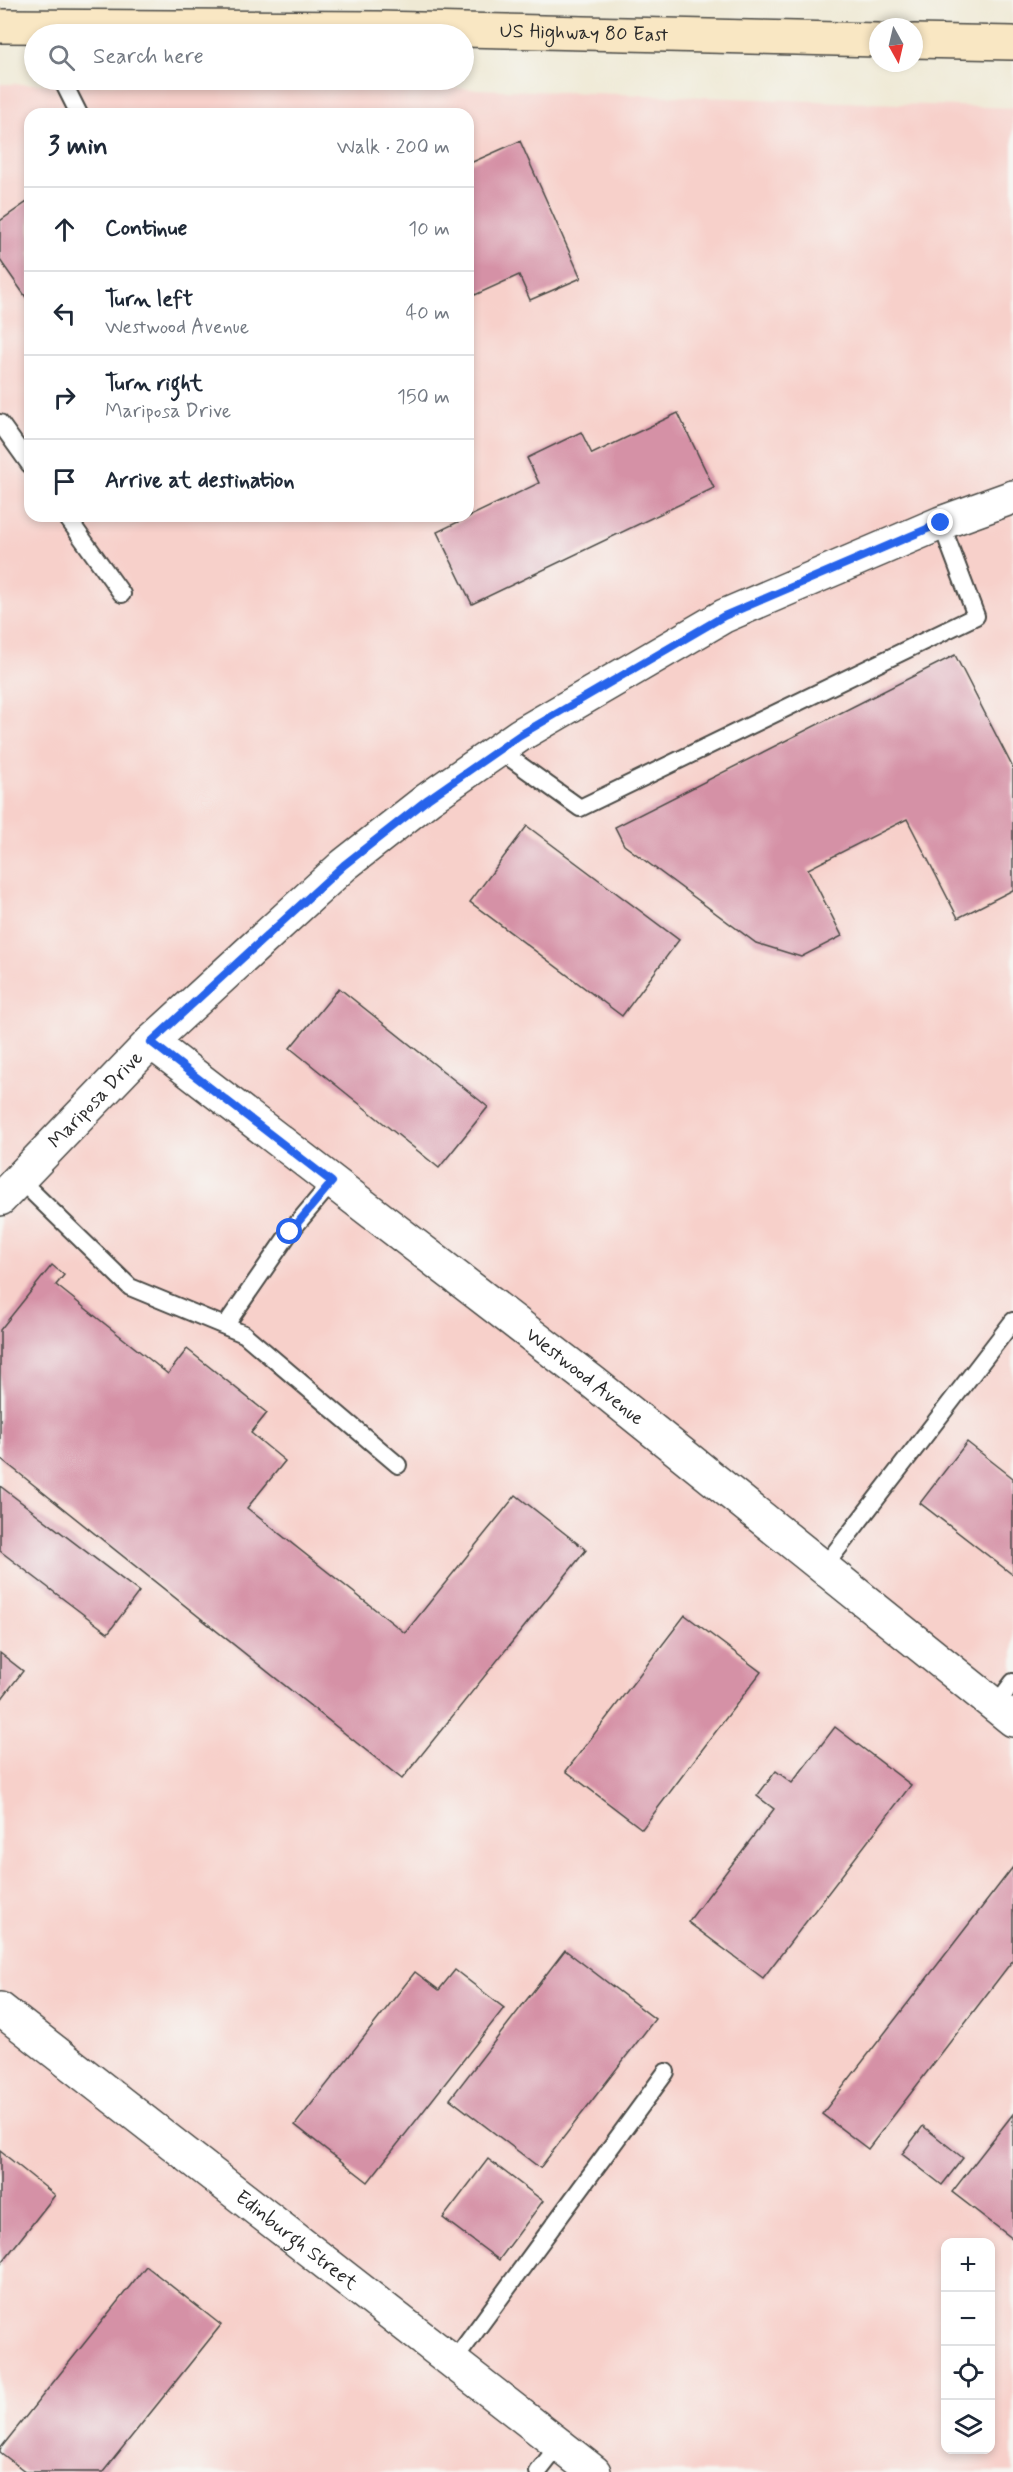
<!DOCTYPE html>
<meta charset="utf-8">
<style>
:root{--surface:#fff;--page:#f2f2f3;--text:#1f2937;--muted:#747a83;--line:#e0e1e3}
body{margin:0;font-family:Mynerve,sans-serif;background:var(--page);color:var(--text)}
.controls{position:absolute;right:18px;bottom:18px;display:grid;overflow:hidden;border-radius:12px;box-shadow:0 3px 9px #0003}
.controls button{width:54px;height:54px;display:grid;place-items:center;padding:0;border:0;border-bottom:2px solid var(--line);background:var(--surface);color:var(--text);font:30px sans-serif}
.compass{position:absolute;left:869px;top:18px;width:54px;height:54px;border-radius:50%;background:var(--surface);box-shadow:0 3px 9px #0003;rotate:172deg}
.stop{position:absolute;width:18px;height:18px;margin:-14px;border:4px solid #2563eb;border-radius:50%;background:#fff}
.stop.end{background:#2563eb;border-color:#fff;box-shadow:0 2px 6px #0008}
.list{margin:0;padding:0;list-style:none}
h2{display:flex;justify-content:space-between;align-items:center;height:78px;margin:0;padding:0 24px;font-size:26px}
h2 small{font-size:20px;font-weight:400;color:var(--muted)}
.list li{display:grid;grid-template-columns:39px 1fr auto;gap:18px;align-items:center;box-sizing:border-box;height:84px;padding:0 24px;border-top:2px solid var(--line)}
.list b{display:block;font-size:22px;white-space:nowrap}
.list p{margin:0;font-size:20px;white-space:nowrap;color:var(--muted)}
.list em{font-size:20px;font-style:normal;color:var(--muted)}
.icon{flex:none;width:33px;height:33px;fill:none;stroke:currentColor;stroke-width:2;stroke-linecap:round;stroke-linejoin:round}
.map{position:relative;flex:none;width:1013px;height:2472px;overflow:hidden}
.search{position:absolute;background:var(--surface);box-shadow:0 3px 9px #0003;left:24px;top:24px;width:450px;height:66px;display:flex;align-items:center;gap:15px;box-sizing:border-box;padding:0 21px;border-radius:33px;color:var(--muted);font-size:22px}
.panel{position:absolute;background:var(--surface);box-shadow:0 3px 9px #0003;left:24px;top:108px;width:450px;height:414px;border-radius:18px}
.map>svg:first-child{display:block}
.built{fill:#f7d0ca;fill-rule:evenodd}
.building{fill:#d591a6}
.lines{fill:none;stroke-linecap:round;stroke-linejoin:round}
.lane-casing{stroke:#484844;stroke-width:20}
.street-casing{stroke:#484844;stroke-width:36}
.secondary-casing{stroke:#484844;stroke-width:36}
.lane{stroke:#fff;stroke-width:16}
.street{stroke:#fff;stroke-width:33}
.secondary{stroke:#f9e7c3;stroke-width:33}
.route{stroke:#2563eb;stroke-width:8}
.labels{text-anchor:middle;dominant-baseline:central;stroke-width:6;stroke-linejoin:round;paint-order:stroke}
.street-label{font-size:20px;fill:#2b2b2b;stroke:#f6f6f2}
</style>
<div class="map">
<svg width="1013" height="2472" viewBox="0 0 1013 2472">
<rect width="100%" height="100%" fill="#f6f6f2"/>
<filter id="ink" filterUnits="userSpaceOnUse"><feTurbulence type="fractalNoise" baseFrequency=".0167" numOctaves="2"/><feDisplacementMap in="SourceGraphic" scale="12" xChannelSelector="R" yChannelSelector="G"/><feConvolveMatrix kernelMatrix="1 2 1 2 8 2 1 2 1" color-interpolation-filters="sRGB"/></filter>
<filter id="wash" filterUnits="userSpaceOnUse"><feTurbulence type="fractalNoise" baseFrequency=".008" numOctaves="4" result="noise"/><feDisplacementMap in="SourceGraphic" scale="24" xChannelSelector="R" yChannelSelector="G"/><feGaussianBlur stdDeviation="1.35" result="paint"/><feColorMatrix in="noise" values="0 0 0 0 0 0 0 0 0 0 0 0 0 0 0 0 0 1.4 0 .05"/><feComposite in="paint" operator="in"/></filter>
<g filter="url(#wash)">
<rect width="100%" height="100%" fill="#efe9d4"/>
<path class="built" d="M0 84H335L1013 108V2472H0ZM30 114H468V516H30ZM946 2242H990V2450H946Z"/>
<g id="blocks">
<path class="building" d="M520 141 581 278 530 300 519 275 475 295 468 279V164Z
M30 200V303L0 260V221Z
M678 413 714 488 472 604 437 532 539 483 527 458 581 432 592 454Z
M955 655 1013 768V890L958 918 907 819 808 869 842 936 801 957 756 943 624 845 615 827Z
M527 826 679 940 622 1016 470 902Z
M339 988 488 1107 439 1168 290 1048Z
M52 1265 64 1275 56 1285 168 1374 187 1349 267 1413 251 1433 285 1461 247 1508 405 1633 516 1495 586 1550 402 1779 0 1458V1330Z
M967 1442 1013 1478V1575L920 1503Z
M0 1486 139 1592 108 1633 0 1551Z
M685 1615 761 1672 642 1829 566 1771Z
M0 1653 23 1671 0 1701Z
M835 1727 911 1785 763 1978 688 1922 774 1809 757 1796 776 1771 792 1783Z
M1013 1867V1960L868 2149 822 2114Z
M565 1950 655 2019 540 2168 450 2099Z
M455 1970 504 2008 368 2182 295 2125 415 1972 439 1990Z
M1013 2114V2239L952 2192Z
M923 2126 963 2158 942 2185 902 2154Z
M0 2151 55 2195 0 2265Z
M488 2159 543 2201 499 2260 443 2218Z
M146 2266 221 2325 103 2472H26L0 2452V2449Z"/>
</g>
</g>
<g filter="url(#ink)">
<use href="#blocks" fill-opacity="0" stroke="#484844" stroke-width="1.5"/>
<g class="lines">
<defs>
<path id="lane" d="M62 80 79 114
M0 423 30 465
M66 516 122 594
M499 750 580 808 976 616 941 523
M19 1179 130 1287 244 1334 398 1465
M225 1326 290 1232 332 1182
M823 1568 1013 1321
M995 1706 1013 1682
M453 2362 666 2072
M538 2472 559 2445"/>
<g id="street">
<path id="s1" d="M151 1042 594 1383 1013 1720"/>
<path id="s2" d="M0 1199 151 1042 344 865 428 799 520 735 724 616 941 523 1013 497"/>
<path id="s3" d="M0 2009 594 2472"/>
</g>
<g id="secondary">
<path id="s4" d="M0 26 377 28 878 40"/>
<path d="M914 41 1013 43"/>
</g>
</defs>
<use href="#lane" class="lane-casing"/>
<use href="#street" class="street-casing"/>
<use href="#secondary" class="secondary-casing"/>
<use href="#lane" class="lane"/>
<use href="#street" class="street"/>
<use href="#secondary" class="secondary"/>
</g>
</g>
<g class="lines" filter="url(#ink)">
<path class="route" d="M290 1232 332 1182 151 1042 344 865 428 799 520 735 724 616 941 523"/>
</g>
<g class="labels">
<g class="street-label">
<text stroke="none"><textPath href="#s4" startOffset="584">US Highway 80 East</textPath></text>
<text stroke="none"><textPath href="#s2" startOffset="138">Mariposa Drive</textPath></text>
<text stroke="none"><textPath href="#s1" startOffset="548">Westwood Avenue</textPath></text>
<text stroke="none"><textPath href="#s3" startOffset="376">Edinburgh Street</textPath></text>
</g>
</g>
</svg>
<div class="controls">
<button>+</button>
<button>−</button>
<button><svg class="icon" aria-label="locate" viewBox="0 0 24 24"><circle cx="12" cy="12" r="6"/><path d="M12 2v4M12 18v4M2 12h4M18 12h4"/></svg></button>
<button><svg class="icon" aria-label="layers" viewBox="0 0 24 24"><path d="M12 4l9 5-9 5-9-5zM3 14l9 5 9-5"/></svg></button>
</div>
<svg class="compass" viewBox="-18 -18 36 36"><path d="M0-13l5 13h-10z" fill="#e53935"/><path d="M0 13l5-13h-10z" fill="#747a83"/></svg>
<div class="stop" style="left:290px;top:1232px"></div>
<div class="stop end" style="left:941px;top:523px"></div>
<div class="search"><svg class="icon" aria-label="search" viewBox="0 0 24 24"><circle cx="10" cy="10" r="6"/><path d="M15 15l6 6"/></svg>Search here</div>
<section class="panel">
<h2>3 min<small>Walk · 200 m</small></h2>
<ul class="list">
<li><svg class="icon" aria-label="ahead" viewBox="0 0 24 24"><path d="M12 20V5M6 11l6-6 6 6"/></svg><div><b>Continue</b></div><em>10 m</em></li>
<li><svg class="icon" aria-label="left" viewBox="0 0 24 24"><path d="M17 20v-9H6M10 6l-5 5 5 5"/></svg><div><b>Turn left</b><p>Westwood Avenue</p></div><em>40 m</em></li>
<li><svg class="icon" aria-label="right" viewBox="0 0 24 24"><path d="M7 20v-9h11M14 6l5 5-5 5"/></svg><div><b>Turn right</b><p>Mariposa Drive</p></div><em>150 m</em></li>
<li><svg class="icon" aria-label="arrive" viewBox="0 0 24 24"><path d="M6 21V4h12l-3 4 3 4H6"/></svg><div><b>Arrive at destination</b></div></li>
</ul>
</section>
</div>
